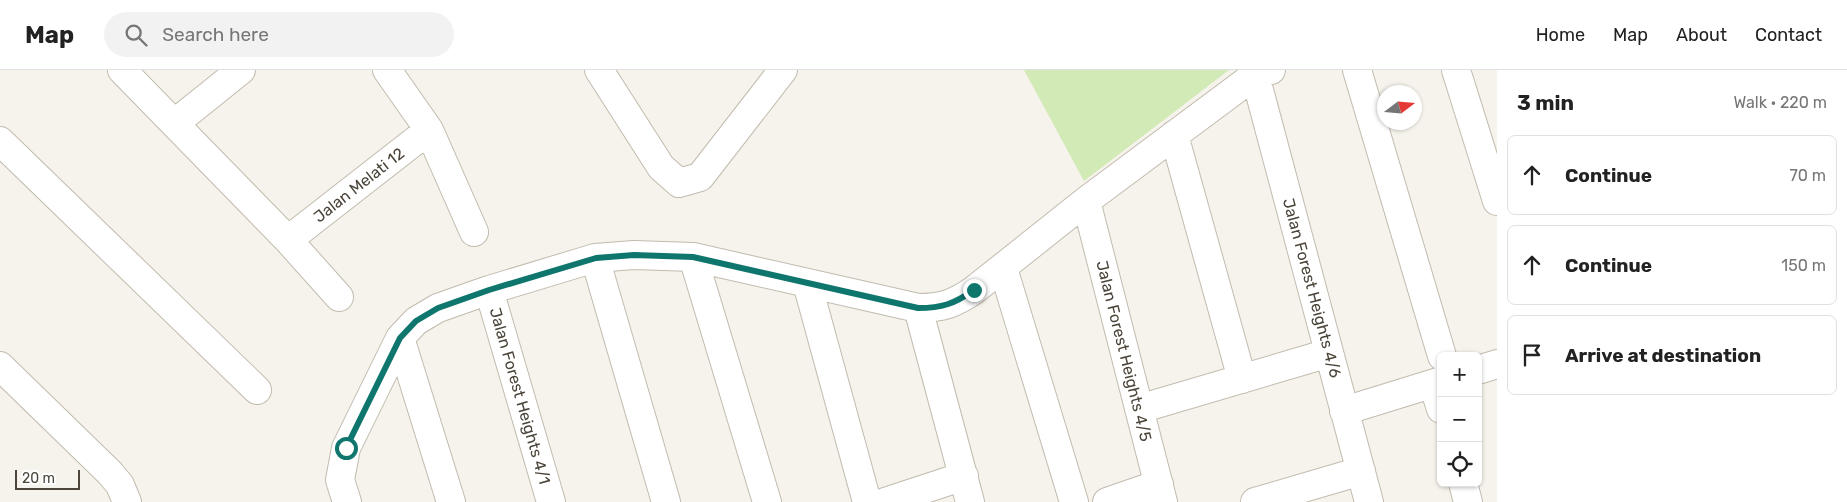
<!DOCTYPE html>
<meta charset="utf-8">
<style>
:root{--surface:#fff;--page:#f2f2f2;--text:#222;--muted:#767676;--line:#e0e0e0}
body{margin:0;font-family:Rubik,sans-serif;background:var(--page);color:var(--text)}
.controls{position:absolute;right:15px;bottom:15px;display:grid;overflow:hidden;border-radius:8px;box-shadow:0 1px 4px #0004}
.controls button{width:45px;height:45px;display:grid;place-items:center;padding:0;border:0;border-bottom:1px solid var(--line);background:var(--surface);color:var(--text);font:25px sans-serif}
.compass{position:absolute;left:1377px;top:15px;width:45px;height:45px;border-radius:50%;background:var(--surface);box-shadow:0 1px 4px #0004;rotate:74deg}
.scale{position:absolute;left:15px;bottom:12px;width:65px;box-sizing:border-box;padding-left:5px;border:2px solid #4b4439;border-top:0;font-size:14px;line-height:18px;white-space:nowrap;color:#4b4439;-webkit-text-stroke:4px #fff;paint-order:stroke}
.stop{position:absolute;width:15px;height:15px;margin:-11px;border:4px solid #0f766e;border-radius:50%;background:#fff}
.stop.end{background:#0f766e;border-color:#fff;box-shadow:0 1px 5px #0008}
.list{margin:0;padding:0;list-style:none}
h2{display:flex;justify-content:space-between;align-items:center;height:65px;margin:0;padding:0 20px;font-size:21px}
h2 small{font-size:16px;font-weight:400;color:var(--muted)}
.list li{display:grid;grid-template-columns:32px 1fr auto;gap:15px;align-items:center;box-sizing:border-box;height:80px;margin:0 10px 10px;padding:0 10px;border:1px solid var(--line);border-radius:8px}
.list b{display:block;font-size:19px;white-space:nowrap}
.list em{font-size:16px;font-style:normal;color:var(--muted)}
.icon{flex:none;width:28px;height:28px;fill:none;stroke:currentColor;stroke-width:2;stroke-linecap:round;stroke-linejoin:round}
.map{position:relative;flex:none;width:1497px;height:432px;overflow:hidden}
header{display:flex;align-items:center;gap:30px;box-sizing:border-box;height:70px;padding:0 25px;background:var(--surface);border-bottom:1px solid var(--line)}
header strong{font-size:24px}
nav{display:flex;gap:28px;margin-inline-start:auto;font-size:18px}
.search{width:350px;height:45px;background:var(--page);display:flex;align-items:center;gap:12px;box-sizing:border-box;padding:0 18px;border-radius:28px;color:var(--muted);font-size:19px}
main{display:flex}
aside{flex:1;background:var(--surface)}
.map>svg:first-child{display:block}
.green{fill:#d2eab5}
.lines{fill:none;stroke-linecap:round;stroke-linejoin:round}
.minor-casing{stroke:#c2bbae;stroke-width:30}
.minor{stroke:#fff;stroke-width:28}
.route{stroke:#0f766e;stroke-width:6}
.labels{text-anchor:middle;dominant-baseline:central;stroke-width:4;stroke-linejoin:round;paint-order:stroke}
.street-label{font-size:16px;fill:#4b4439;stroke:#fff}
</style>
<header>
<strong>Map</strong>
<div class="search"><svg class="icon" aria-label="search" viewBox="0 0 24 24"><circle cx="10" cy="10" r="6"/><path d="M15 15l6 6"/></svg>Search here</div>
<nav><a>Home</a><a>Map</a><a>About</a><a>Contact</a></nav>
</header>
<main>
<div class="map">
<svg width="1497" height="432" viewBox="0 0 1497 432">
<rect width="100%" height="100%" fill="#f6f3ec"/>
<path class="green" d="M1024 0H1229L1084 111Z"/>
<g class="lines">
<defs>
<path id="minor" d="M122 0 288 170 339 227
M387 0 429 60 474 162
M599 0 661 97 679 113 700 107 783 0
M1357 0 1442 286
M1456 0 1497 131
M1255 5 1369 432
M175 53 241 0
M1174 65 1242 309
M0 71 257 320
M1086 131 1163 432
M288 170 429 60
M693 187 767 432
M595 188 666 432
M1003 198 1074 432
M807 213 867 432
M489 220 551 432
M918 238 970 432
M400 268 451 432
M0 296 110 403 120 415 127 432
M1478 300 1497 294
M1433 314 1441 339
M1139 339 1329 283
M1344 341 1441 311
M1463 413 1468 432
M347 432 340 410 346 378 400 268 416 251 438 238 489 220 595 188 634 185 693 187 918 238C942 238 954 234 974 220L1086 131 1255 5 1271 0
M885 432 964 406
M1107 432 1159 414
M1255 432 1361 401"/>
</defs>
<use href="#minor" class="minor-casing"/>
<use href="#minor" class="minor"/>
</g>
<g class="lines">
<path class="route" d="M346 378 400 268 416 251 438 238 489 220 596 188 634 185 693 187 918 238C942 238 954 234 974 220"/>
</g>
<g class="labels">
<g class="street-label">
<text transform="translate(359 115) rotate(-38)">Jalan Melati 12</text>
<text transform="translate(1312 218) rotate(75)">Jalan Forest Heights 4/6</text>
<text transform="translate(1124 281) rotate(76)">Jalan Forest Heights 4/5</text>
<text transform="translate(520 326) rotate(74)">Jalan Forest Heights 4/1</text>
</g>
</g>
</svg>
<div class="controls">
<button>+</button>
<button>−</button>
<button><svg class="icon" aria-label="locate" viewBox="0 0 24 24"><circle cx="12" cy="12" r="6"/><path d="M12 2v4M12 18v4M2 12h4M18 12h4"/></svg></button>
</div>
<svg class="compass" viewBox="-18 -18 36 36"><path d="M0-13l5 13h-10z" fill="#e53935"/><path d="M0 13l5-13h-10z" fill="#767676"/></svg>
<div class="scale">20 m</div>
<div class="stop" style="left:346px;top:378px"></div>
<div class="stop end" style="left:974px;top:220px"></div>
</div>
<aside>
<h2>3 min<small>Walk · 220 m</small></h2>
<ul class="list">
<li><svg class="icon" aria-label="ahead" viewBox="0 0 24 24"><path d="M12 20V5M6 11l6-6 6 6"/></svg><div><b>Continue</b></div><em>70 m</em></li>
<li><svg class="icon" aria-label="ahead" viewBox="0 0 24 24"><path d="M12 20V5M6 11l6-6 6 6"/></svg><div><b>Continue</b></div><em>150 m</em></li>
<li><svg class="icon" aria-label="arrive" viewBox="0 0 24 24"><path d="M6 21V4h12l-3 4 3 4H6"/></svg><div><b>Arrive at destination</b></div></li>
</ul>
</aside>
</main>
